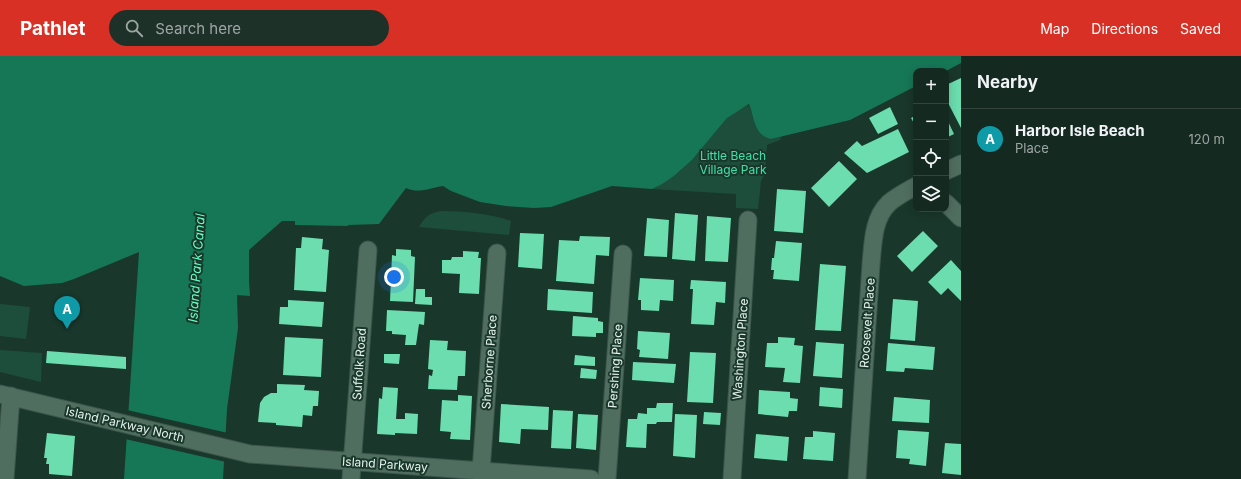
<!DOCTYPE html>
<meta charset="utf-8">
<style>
:root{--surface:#142920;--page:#1d3129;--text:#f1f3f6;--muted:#9da6a5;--line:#33453e;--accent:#d93025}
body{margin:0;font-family:Inter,sans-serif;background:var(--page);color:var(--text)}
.controls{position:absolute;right:12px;top:12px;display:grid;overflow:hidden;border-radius:8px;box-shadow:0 2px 10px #0003}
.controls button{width:36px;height:36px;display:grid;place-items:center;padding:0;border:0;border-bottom:1px solid var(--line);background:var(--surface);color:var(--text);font:20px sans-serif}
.you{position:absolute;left:394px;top:221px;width:14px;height:14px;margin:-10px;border:3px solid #fff;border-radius:50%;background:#1a73e8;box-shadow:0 0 0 6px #1a73e833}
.badge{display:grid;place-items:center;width:26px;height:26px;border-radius:50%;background:var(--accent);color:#fff;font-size:13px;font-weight:700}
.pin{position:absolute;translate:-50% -33px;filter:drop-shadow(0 1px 2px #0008)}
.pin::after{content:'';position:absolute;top:21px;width:14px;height:12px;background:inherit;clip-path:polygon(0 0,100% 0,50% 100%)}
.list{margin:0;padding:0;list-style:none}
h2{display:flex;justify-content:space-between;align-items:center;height:52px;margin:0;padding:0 16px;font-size:17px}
h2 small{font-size:13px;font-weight:400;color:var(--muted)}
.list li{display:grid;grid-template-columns:26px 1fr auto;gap:12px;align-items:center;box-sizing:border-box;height:60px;padding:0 16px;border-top:1px solid var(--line)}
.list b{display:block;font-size:15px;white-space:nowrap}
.list p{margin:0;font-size:13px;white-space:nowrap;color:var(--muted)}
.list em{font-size:13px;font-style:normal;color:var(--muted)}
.icon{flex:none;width:22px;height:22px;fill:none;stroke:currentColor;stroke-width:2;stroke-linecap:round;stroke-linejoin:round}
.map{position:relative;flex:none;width:961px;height:423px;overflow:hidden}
header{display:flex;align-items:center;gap:24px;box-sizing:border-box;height:56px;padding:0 20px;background:var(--accent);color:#fff}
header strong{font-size:19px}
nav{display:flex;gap:22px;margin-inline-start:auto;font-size:14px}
.search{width:280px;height:36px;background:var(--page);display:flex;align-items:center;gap:10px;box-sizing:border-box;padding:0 14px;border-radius:22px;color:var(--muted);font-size:15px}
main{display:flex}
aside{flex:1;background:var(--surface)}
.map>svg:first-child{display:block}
.green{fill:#1d4e3b}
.water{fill:#167757}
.pier{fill:#1a372b}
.building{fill:#6bddaf}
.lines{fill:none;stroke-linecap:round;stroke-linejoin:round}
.minor-casing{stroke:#3c554b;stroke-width:19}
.minor{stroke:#506e60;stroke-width:17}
.labels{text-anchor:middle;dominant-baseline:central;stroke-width:4;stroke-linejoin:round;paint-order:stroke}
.park-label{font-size:12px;fill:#3fe1a9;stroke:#1a372b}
.street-label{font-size:12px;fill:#e2f2ea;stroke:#1a372b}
.water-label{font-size:13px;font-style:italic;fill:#66ffc5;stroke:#1a372b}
</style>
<header>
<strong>Pathlet</strong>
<div class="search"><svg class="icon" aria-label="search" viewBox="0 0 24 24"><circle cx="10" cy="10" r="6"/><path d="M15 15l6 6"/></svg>Search here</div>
<nav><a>Map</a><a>Directions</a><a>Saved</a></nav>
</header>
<main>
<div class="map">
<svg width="961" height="423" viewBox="0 0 961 423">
<rect width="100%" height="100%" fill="#1a372b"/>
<path class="green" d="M749 49C753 60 756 77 768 82 772 84 777 81 781 81L780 84 767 89 765 117 761 125 758 153 736 152V138L652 133 674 120 692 104 727 62 734 56Z
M441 155C462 155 492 158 511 165L509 179 419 171C426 160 428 158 441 155Z
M0 248 30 251 26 283 0 280Z
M0 294 42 297 41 326 0 316Z"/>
<path class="water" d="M0 0H961V7L946 15H916V30L850 64 771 83C754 80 754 60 749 48L727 62 692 104 674 120 662 128 652 133 612 130 551 151 534 152 506 150 480 146 451 135 443 130C430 132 419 138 406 132L379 168 348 169V170L295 169V165H282L249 194V225L250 240 237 239 238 272 227 353 223 423H124L139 196 74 223 62 227 24 230 0 220Z"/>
<path class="pier" d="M127 354 228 377 226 406 125 383Z"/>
<path class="building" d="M961 22V72L946 43V29Z
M890 51 898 68 878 78 869 62Z
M916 59V71L911 62Z
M946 61 954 78 946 82Z
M898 73 909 96 867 117 844 97 857 85 862 90Z
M839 105 857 123 829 151 811 132Z
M777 133 806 135 803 177 774 175Z
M675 157 698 159 695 205 672 203Z
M707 160 731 162 728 206 705 205Z
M647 162 669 164 667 201 644 200Z
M923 175 938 190 912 216 897 200Z
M520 177 544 178 542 213 518 211Z
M580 180 610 181 609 200 596 199 594 228 556 225 559 184 579 185Z
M302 181 323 183 322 193 329 194 326 236 294 234 296 192H301Z
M776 185 802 187 799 225 773 223 774 214H771L772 202H774Z
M396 193 411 194V200L415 201 413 246 390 245 392 199 396 200Z
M463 195 479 196 478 202H481L479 238 459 237 460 218 442 217V204H451L452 201H463Z
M951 204 961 215V245L948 232 941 239 928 226Z
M820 208 846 210 841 275 815 274Z
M640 222 674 224 673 245 660 244 659 255 641 254V244H638Z
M691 224 726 226 725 247 716 246 714 269 691 268 693 233H690Z
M416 233H425V241H432V249L415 248Z
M548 233 593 236 592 257 547 254Z
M893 243 918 245 915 285 890 283Z
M288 244 324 246 322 271 279 268 280 251H288Z
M387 254 425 256 424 269 419 268 416 289H405L406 279 392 278V275H386Z
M573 260 598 262V265L603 266V277H596V281L572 280Z
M638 275 670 277 668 303 639 301 640 294 637 293Z
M285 281 323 283 321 321 283 319Z
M778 281 795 282 794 289 803 290 800 327 783 326 785 312 765 311 767 287H778Z
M430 284 448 285 447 294 466 295 465 320H458L457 334 428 333 429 319 432 320 433 314 428 313Z
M816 286 844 288 842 322 813 320Z
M888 287 935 291 933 314 905 312 904 316 886 315Z
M47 295 126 301V313L46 307Z
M690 296 716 297 713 347 687 346Z
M384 298H400L399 308 384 307Z
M575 299 595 301V310L574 309Z
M633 306 676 308 674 327 632 324Z
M581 312 597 314 596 323 580 322Z
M277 328 305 329 304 334 319 335 318 350H313L312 360 303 359 302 371 276 369V367L258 366 260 347 264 341 271 337H277Z
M383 331 398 332 396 363H405V357L418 358 417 378 395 377V379L377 378 379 342 382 343Z
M820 331 843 333 842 352 819 350Z
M759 334 790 336V342L798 343 797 355H789L788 361 758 358Z
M458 339 472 340 470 384 450 383 451 376 440 375 442 344 458 345Z
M894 341 930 344 929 367 892 365Z
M657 347H673L672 366H657L656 368H647L646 392 626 391 628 363H637L638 357 647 358V352H656Z
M501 348 549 351 548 374 521 373 520 388 499 386Z
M553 354 573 355 571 393 551 392Z
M704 356 721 357 720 369 703 368Z
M578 358 598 359 596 394 576 392Z
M675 358 697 359 695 402 673 400Z
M898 374 929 376 926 410 909 408 910 403 896 402Z
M813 375 835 377 833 405 803 403 805 381H813Z
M47 377 75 380 72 420 49 418V408H46L47 402H44Z
M756 378 789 381 787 405 754 402Z
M945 387 961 388V419L942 417Z"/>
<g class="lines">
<defs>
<path id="minor" d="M946 115 961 108
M946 147 961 162
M0 338 250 398 591 423
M481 415 497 197
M5 423 11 340
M351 423 368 194
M607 423 623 198
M732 423 748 164
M857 423 871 208C873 187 873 162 889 147 897 140 907 135 916 130"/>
</defs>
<use href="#minor" class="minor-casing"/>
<use href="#minor" class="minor"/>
</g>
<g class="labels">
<g class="park-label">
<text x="733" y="99">Little Beach<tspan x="733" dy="14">Village Park</tspan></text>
</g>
<g class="street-label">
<text transform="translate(867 267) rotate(-86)">Roosevelt Place</text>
<text transform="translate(740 293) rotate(-86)">Washington Place</text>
<text transform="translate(489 306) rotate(-86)">Sherborne Place</text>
<text transform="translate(359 308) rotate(-86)">Suffolk Road</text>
<text transform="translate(615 310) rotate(-86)">Pershing Place</text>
<text transform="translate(125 368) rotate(13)">Island Parkway North</text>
<text transform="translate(385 408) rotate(4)">Island Parkway</text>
</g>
<g class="water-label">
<text transform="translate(196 212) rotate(-86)">Island Park Canal</text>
</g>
</g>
</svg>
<div class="controls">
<button>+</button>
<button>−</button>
<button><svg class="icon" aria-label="locate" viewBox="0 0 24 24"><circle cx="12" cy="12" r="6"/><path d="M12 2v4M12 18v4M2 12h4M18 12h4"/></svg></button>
<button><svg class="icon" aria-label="layers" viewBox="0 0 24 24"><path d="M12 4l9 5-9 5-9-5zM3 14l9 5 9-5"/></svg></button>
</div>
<div class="you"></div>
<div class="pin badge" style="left:67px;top:273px;background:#0f9aa8">A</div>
</div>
<aside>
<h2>Nearby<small></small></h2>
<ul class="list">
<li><span class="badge" style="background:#0f9aa8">A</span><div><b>Harbor Isle Beach</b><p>Place</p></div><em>120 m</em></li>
</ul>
</aside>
</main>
